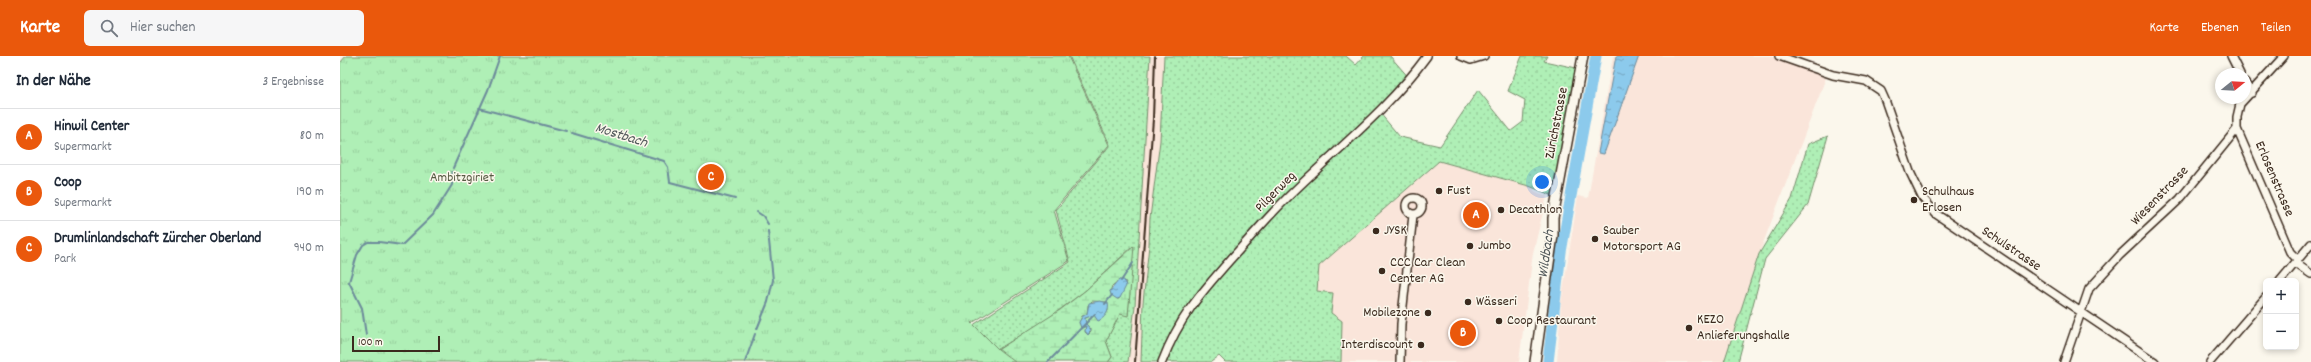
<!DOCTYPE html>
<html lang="de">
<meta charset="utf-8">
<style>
:root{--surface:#fff;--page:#f6f6f7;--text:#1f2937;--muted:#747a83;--line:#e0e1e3;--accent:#ea580c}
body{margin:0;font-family:Dekko,sans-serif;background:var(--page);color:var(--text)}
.controls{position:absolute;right:12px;bottom:12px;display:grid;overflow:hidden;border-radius:6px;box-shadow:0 2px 6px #0003}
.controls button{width:36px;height:36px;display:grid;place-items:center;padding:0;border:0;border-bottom:1px solid var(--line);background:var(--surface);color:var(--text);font:20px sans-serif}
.compass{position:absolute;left:1875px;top:12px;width:36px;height:36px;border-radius:50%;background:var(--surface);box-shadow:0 2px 6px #0003;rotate:72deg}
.scale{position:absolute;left:12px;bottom:10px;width:88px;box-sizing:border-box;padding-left:4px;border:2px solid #3b2a1e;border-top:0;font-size:11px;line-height:14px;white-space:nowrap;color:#3b2a1e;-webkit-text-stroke:3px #fbf7ec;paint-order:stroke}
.you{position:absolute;left:1202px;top:126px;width:14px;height:14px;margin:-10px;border:3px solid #fff;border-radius:50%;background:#1a73e8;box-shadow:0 0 0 6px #1a73e833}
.badge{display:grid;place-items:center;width:26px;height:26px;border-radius:50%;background:var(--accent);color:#fff;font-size:13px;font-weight:700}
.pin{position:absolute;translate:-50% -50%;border:2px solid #fff;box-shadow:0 1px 4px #0006}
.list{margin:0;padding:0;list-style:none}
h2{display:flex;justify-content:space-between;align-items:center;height:52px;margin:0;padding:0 16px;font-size:17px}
h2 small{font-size:13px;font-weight:400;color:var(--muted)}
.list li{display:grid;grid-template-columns:26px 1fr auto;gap:12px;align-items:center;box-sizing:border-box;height:56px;padding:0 16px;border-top:1px solid var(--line)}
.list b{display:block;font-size:15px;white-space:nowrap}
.list p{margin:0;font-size:13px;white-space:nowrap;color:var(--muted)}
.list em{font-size:13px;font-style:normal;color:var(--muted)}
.icon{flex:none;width:22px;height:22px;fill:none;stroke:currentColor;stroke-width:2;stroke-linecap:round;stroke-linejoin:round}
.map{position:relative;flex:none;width:1971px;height:306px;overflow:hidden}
header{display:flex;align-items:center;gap:24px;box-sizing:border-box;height:56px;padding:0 20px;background:var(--accent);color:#fff}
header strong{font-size:19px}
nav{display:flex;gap:22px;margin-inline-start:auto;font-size:14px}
.search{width:280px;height:36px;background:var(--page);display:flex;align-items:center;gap:10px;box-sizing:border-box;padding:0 14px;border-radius:6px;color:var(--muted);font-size:15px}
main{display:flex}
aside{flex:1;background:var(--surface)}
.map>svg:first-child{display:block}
.built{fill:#fae5da}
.grass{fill:url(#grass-dots);stroke:#758c6a}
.wetland{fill:url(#wetland-marsh);stroke:#758c6a;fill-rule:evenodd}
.park{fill:url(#park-tufts);stroke:#758c6a}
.water{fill:url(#water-ripples);stroke:#6c8a9a}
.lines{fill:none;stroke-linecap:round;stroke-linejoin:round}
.stream{stroke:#6c8a9a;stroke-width:2}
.river{stroke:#8ccaec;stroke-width:11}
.minor-casing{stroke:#3b2a1e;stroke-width:10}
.major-casing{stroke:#3b2a1e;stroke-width:12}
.minor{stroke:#fbf7ec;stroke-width:7}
.major{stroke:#fbf7ec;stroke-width:9}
.rail{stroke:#3b2a1e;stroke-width:2}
.poi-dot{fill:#3b2a1e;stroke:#fbf7ec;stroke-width:1.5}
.labels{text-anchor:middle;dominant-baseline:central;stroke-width:3;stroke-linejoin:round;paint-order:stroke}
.street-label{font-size:14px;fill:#3b2a1e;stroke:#fbf7ec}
.park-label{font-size:14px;fill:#585b44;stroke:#fbf7ec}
.poi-label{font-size:14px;fill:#3b2a1e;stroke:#fbf7ec;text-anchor:start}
.water-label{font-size:15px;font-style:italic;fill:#535a5c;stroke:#fbf7ec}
</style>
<header>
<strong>Karte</strong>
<div class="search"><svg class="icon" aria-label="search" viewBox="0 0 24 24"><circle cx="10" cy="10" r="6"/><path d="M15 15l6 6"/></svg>Hier suchen</div>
<nav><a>Karte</a><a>Ebenen</a><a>Teilen</a></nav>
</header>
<main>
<aside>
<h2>In der Nähe<small>3 Ergebnisse</small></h2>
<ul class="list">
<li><span class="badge">A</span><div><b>Hinwil Center</b><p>Supermarkt</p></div><em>80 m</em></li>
<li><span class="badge">B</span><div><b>Coop</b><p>Supermarkt</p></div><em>190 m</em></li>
<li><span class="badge">C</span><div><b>Drumlinlandschaft Zürcher Oberland</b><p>Park</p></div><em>940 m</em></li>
</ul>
</aside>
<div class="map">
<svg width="1971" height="306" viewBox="0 0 1971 306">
<defs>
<pattern id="grass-dots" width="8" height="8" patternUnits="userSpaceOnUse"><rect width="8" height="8" fill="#afefb6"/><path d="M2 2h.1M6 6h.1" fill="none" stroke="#97cd9c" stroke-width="1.8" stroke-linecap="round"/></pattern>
<pattern id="wetland-marsh" width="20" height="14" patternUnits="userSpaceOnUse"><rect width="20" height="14" fill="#afefb6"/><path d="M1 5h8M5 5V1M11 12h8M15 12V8" fill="none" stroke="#97cd9c"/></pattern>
<pattern id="park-tufts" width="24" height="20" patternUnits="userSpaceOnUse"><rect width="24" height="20" fill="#afefb6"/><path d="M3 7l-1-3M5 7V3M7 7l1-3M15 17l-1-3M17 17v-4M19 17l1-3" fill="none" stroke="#97cd9c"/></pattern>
<pattern id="water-ripples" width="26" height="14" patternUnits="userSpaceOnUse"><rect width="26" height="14" fill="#8ccaec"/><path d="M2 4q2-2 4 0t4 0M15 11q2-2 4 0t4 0" fill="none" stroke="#74a4bf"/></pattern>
</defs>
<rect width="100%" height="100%" fill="#fbf7ec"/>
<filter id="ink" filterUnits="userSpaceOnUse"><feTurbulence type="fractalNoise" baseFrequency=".025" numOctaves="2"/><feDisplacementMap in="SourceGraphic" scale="8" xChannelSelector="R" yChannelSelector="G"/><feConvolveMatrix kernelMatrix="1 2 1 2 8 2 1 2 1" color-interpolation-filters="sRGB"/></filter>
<g filter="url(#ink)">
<path class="built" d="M810 0H824L820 85 810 162 809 189 803 247 801 306H788L795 250Z
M1273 0H1430L1486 22 1419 198 1384 306H1217L1221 247 1238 140 1248 142Z
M1099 105 1189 130 1196 136 1207 140 1193 197 1179 306H1001L1002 265 991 257 993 237 977 235 979 210Z"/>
<path class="grass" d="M729 0H810L795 250 788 306H768L772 301 766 285 780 257 788 259 793 190 746 234 706 264 642 303 622 306 624 275 730 206 716 154 770 89Z
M824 0H1006L1016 9 1024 0H1050L1070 23 1039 56 1060 81 1100 90 1138 34 1171 75 1183 66 1185 44 1168 35 1182 0H1207L1204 5 1241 13 1216 141 1189 130 1099 105 979 210 977 235 993 237 991 257 1002 265 1001 306H885L879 300 871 306H801L803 247 809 189 810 162 820 85Z
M1488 80 1468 149 1425 203 1398 306H1384L1419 198 1452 143 1468 88Z"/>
<path class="wetland" d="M794 190 788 260 780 258 766 285 772 301 768 306H645L642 304 720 254 746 234ZM779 224 786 226 779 243H777L770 236 772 230ZM752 245 767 246 768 255 759 265 754 258 744 263 746 268 751 273V276L748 279 745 276 746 270 742 272 739 267 742 260 747 258 748 249Z"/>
<path class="park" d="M6 0H728L769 89 714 154 729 205 632 267 658 293 675 306H0V7Z"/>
<path class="water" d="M1276 0H1299L1264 98 1258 97Z
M779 224H784L786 230 780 242 777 243 771 239 770 235Z
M760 245 768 247C770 255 765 262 758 265L754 259 745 262 746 268 751 274 748 279 745 275 746 270 741 272 739 266 743 260 747 258 749 247Z"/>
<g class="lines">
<path class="stream" d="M139 52 226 75
M232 77 324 105 328 111 330 126 395 143
M113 112 148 34 160 0
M417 156 423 160 428 168
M781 225 793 207
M765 248 772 239
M417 273 428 246 433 224 428 175
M26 279 22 252 9 226 17 199 23 189 28 186H39L62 189 93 159 112 129V116
M405 306 415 278
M708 306 755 258"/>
<path class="river" d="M1208 306 1221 196 1256 0"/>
<defs>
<path id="minor" d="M1121 0 1131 4 1144 0
M1439 0 1493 19 1526 25 1541 35 1545 44 1570 116 1582 141 1596 158 1815 306
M1891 0 1900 18
M1905 27 1912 37
M1897 73 1950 196 1958 204
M1066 150a8 8 0 1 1 16 0a8 8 0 1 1-16 0Z
M1955 207 1971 218
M1940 225 1971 188
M822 306C839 262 859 239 890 204 908 184 926 163 945 144 993 96 1047 55 1087 0
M1060 306 1061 268 1073 159
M1724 306 1749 233 1780 199 1840 143 1897 73V61L1900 48 1944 0
M1870 306 1926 241"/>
<path id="major" d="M1195 306 1213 179V162L1243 0"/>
</defs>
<use href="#minor" class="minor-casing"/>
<use href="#major" class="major-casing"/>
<use href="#minor" class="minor"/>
<use href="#major" class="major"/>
<path class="rail" d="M795 306 813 63 815 0"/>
</g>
</g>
<g class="poi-dot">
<circle cx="1099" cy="135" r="4"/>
<circle cx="1574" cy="144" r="4"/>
<circle cx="1161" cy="154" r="4"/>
<circle cx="1036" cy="175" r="4"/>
<circle cx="1255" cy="183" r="4"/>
<circle cx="1130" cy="190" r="4"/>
<circle cx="1042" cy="215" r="4"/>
<circle cx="1128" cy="246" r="4"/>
<circle cx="1088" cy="257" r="4"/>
<circle cx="1159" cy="265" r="4"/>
<circle cx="1349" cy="272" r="4"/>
<circle cx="1081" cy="289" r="4"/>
</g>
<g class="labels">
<g class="street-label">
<text transform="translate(1217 67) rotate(-79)">Zürichstrasse</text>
<text transform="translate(1934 123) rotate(67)">Erlosenstrasse</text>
<text transform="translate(936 136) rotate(-45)">Pilgerweg</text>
<text transform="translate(1820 140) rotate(-46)">Wiesenstrasse</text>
<text transform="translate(1671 193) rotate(34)">Schulstrasse</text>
</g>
<g class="park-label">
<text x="122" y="122">Ambitzgiriet</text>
</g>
<g class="poi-label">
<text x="1107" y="135">Fust</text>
<text x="1582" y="136">Schulhaus<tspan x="1582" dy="16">Erlosen</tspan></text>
<text x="1169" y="154">Decathlon</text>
<text x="1044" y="175">JYSK</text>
<text x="1263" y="175">Sauber<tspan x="1263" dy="16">Motorsport AG</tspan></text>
<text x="1138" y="190">Jumbo</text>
<text x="1050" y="207">CCC Car Clean<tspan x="1050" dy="16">Center AG</tspan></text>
<text x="1136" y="246">Wässeri</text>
<text x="1080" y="257" text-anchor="end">Mobilezone</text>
<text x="1357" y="264">KEZO<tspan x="1357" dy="16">Anlieferungshalle</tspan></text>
<text x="1167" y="265">Coop Restaurant</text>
<text x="1073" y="289" text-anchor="end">Interdiscount</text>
</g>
<g class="water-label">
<text transform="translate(281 80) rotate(17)">Mostbach</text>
<text transform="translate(1207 198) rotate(-82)">Wildbach</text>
</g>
</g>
</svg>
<div class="controls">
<button>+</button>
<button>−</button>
</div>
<svg class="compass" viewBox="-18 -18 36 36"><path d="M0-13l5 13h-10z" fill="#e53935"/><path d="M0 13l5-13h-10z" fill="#747a83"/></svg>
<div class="scale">100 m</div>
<div class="you"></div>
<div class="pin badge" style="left:1136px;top:159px">A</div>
<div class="pin badge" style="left:1123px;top:277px">B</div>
<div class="pin badge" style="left:371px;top:121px">C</div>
</div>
</main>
